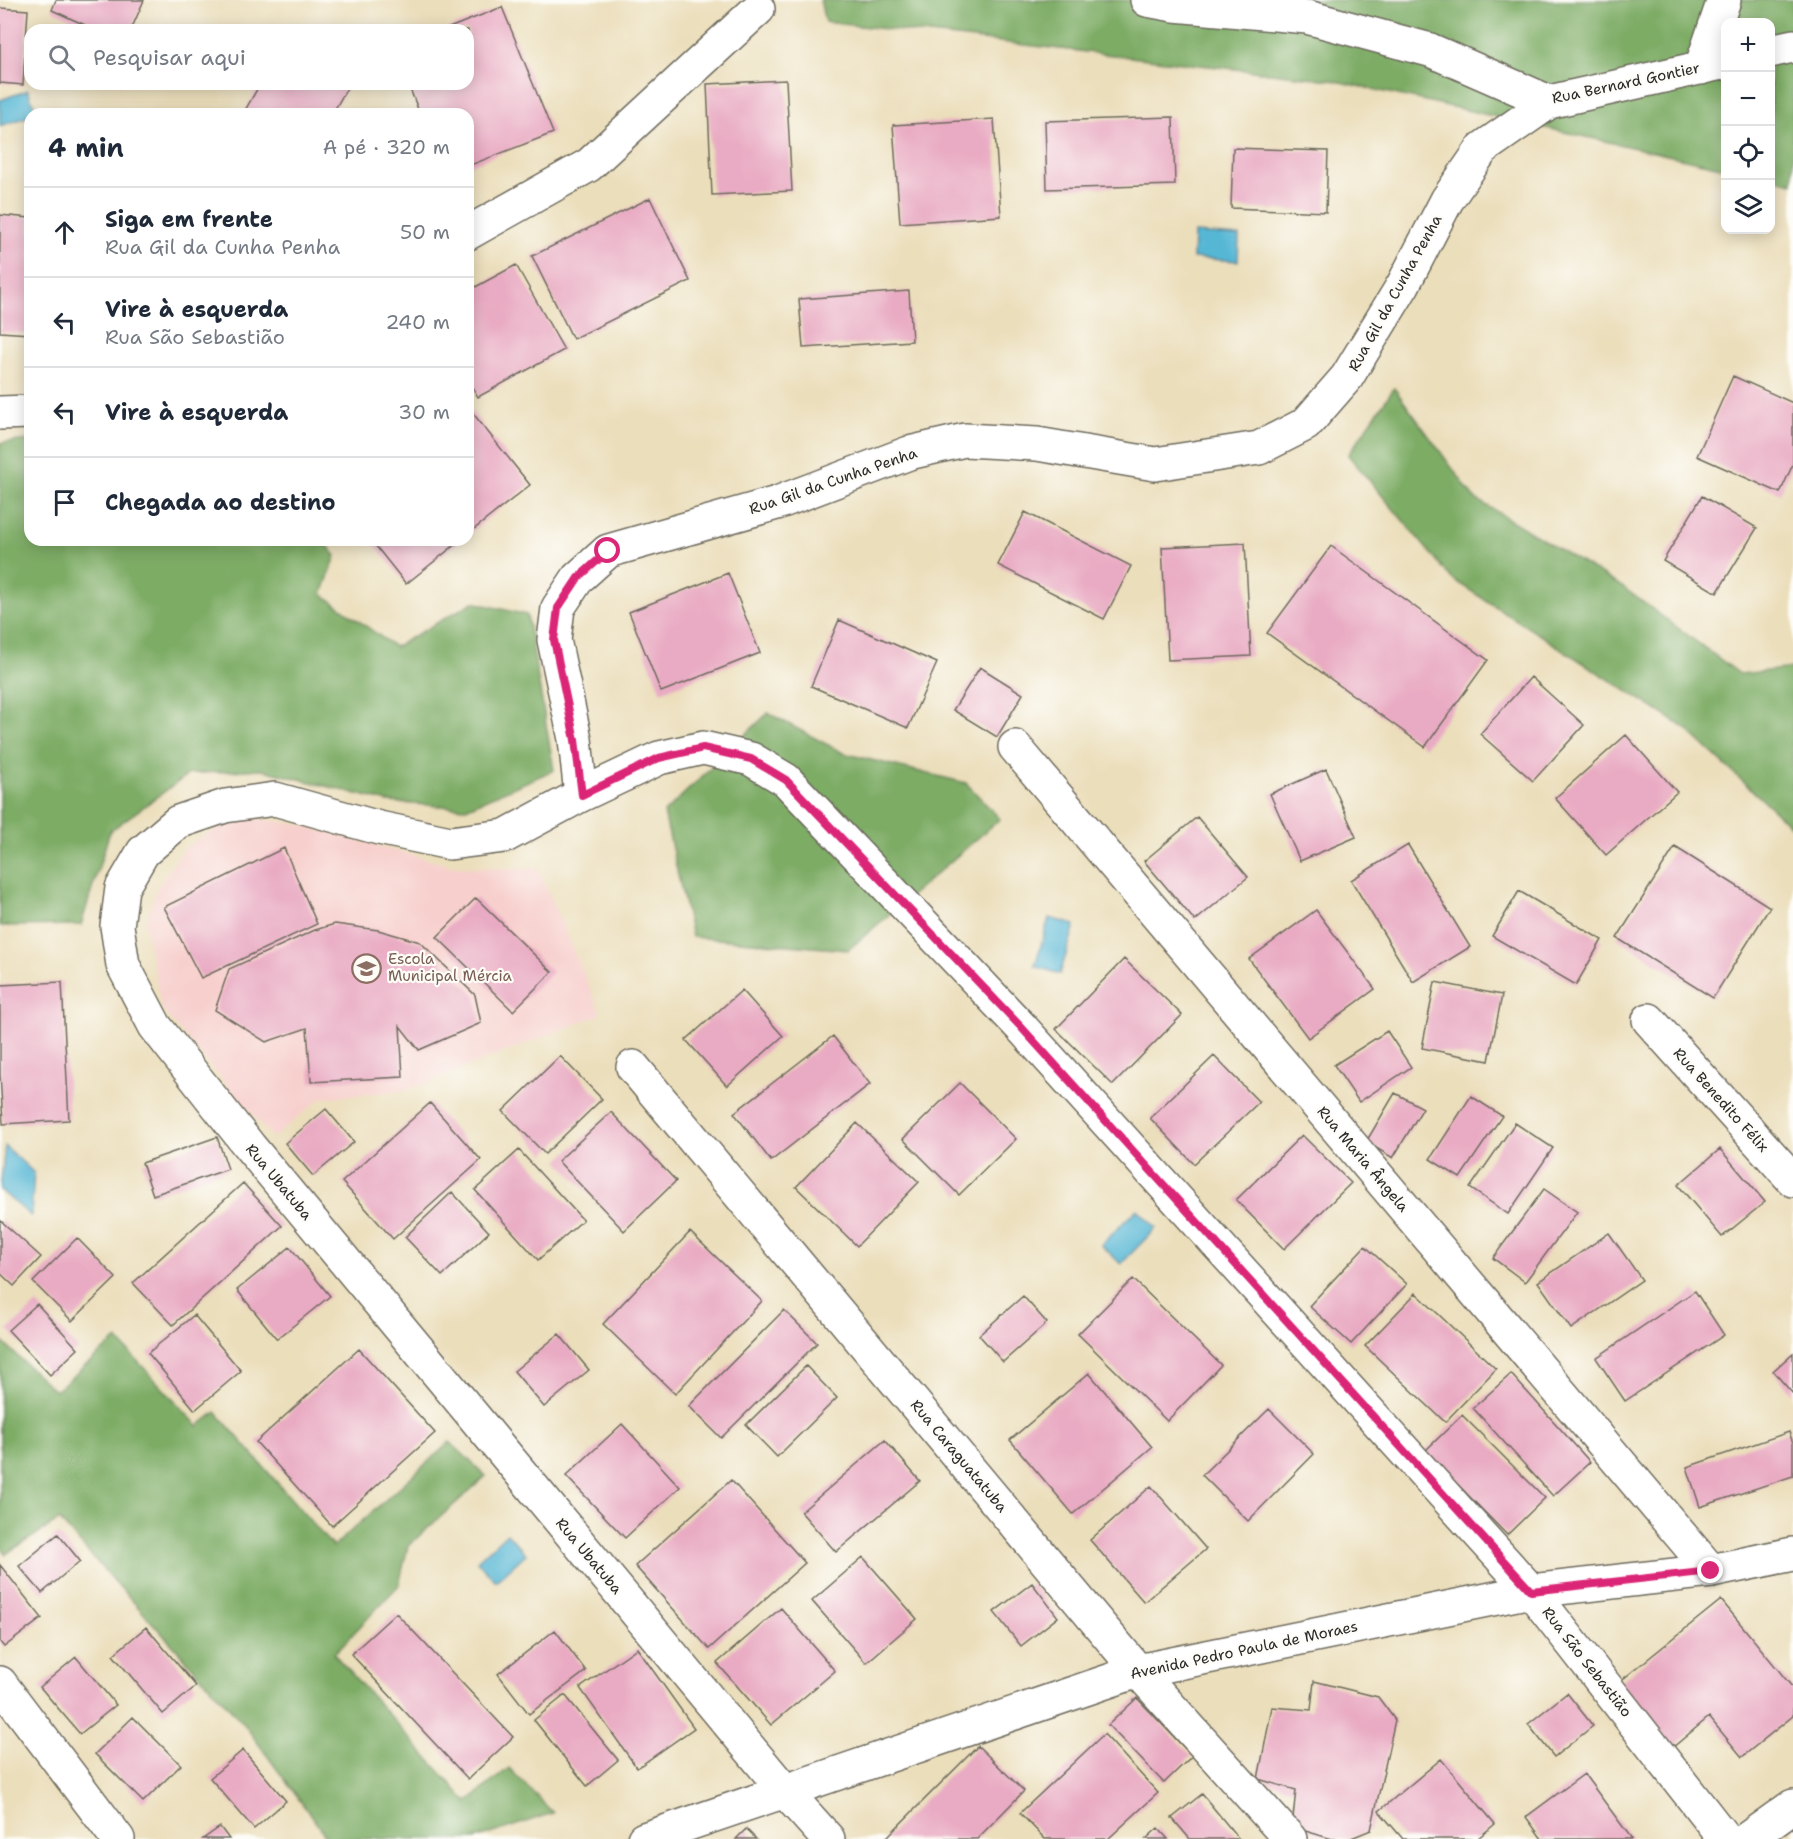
<!DOCTYPE html>
<html lang="pt">
<meta charset="utf-8">
<style>
:root{--surface:#fff;--page:#f2f2f3;--text:#1f2937;--muted:#747a83;--line:#e0e1e3}
body{margin:0;font-family:"Shantell Sans",sans-serif;background:var(--page);color:var(--text)}
.controls{position:absolute;right:18px;top:18px;display:grid;overflow:hidden;border-radius:12px;box-shadow:0 3px 15px #0003}
.controls button{width:54px;height:54px;display:grid;place-items:center;padding:0;border:0;border-bottom:2px solid var(--line);background:var(--surface);color:var(--text);font:30px sans-serif}
.stop{position:absolute;width:18px;height:18px;margin:-14px;border:4px solid #db2777;border-radius:50%;background:#fff}
.stop.end{background:#db2777;border-color:#fff;box-shadow:0 2px 6px #0008}
.list{margin:0;padding:0;list-style:none}
h2{display:flex;justify-content:space-between;align-items:center;height:78px;margin:0;padding:0 24px;font-size:26px}
h2 small{font-size:20px;font-weight:400;color:var(--muted)}
.list li{display:grid;grid-template-columns:39px 1fr auto;gap:18px;align-items:center;box-sizing:border-box;height:90px;padding:0 24px;border-top:2px solid var(--line)}
.list b{display:block;font-size:22px;white-space:nowrap}
.list p{margin:0;font-size:20px;white-space:nowrap;color:var(--muted)}
.list em{font-size:20px;font-style:normal;color:var(--muted)}
.icon{flex:none;width:33px;height:33px;fill:none;stroke:currentColor;stroke-width:2;stroke-linecap:round;stroke-linejoin:round}
.map{position:relative;flex:none;width:1793px;height:1839px;overflow:hidden}
.search{position:absolute;background:var(--surface);box-shadow:0 3px 15px #0003;left:24px;top:24px;width:450px;height:66px;display:flex;align-items:center;gap:15px;box-sizing:border-box;padding:0 21px;border-radius:18px;color:var(--muted);font-size:22px}
.panel{position:absolute;background:var(--surface);box-shadow:0 3px 15px #0003;left:24px;top:108px;width:450px;height:438px;border-radius:18px}
.map>svg:first-child{display:block}
.built{fill:#f7d0cd}
.forest{fill:#7dac65;stroke:#546c48;stroke-width:1.5}
.water{fill:#57b7d5;stroke:#417180;stroke-width:1.5}
.building{fill:#e9abc3}
.lines{fill:none;stroke-linecap:round;stroke-linejoin:round}
.minor-casing{stroke:#6e6a5d;stroke-width:36}
.secondary-casing{stroke:#6e6a5d;stroke-width:36}
.minor{stroke:#fff;stroke-width:33}
.secondary{stroke:#fff;stroke-width:33}
.route{stroke:#db2777;stroke-width:8}
.labels{text-anchor:middle;dominant-baseline:central;stroke-width:4.5;stroke-linejoin:round;paint-order:stroke}
.street-label{font-size:15px;fill:#2b2b2b;stroke:#fdfcf7}
.education-label{font-size:15px;fill:#785e54;stroke:#fdfcf7;text-anchor:start}
</style>
<div class="map">
<svg width="1793" height="1839" viewBox="0 0 1793 1839">
<rect width="100%" height="100%" fill="#fdfcf7"/>
<filter id="ink" filterUnits="userSpaceOnUse"><feTurbulence type="fractalNoise" baseFrequency=".0167" numOctaves="2"/><feDisplacementMap in="SourceGraphic" scale="12" xChannelSelector="R" yChannelSelector="G"/><feConvolveMatrix kernelMatrix="1 2 1 2 8 2 1 2 1" color-interpolation-filters="sRGB"/></filter>
<filter id="wash" filterUnits="userSpaceOnUse"><feTurbulence type="fractalNoise" baseFrequency=".008" numOctaves="4" result="noise"/><feDisplacementMap in="SourceGraphic" scale="24" xChannelSelector="R" yChannelSelector="G"/><feGaussianBlur stdDeviation="1.35" result="paint"/><feColorMatrix in="noise" values="0 0 0 0 0 0 0 0 0 0 0 0 0 0 0 0 0 1.4 0 .05"/><feComposite in="paint" operator="in"/></filter>
<g filter="url(#wash)">
<rect width="100%" height="100%" fill="#ebdebb"/>
<path class="built" d="M251 818 298 824 455 867 538 869 601 1014 408 1090 321 1098 273 1138 162 1010 145 925 158 886 184 849 216 829Z"/>
<path class="forest" d="M820 0H1793V183L1771 178 1770 22H1726L1725 168 1331 80 825 22Z
M1394 388 1474 498 1624 588 1740 674 1793 668V828L1685 728 1452 579 1348 455Z
M30 440V540H323L336 556 322 594 395 647 473 602 527 615 554 770 466 808 388 802 260 769 189 774 110 831 81 925 0 926V443Z
M768 713 843 753 966 783 1000 819 848 950 692 937 664 813Z
M117 1339 198 1426 216 1412 333 1547 450 1442 486 1476 408 1546 399 1585 334 1654 467 1802 509 1768 553 1813 475 1839H328L244 1724 59 1520 6 1554 0 1547V1340L55 1391Z"/>
<path class="water" d="M28 90 37 114H30V116L0 126V100Z
M1194 233 1239 236 1238 261 1193 258Z
M1049 918 1075 925 1060 974 1035 966Z
M5 1146 34 1173 31 1216 0 1190Z
M1137 1209 1156 1228 1121 1264 1101 1245Z
M507 1533 526 1554 496 1581 477 1561Z"/>
<g id="blocks">
<path class="building" d="M56 0H144L131 30H96L52 10Z
M502 7 553 133 468 166V114H420L408 84H468V30H444Z
M0 8 28 10 23 85 0 83Z
M786 80 792 191 712 195 707 84Z
M260 84H339L347 88 332 114H243Z
M1173 117 1175 185 1047 189 1045 121Z
M994 119 1001 216 900 223 893 125Z
M1233 148 1328 151 1326 212 1231 208Z
M650 198 690 281 573 339 532 256Z
M0 215 30 218V334L0 332Z
M516 265 564 350 478 397 468 379V291Z
M909 291 912 341 803 348 799 299Z
M1733 376 1793 403V464L1780 493 1697 456Z
M468 407 530 485 468 534Z
M1702 496 1757 528 1717 593 1663 561Z
M1025 512 1131 566 1104 619 998 565Z
M371 540H461L406 584Z
M1245 543 1251 656 1168 660 1162 547Z
M1331 546 1488 660 1425 747 1267 633Z
M728 573 760 653 661 692 629 612Z
M839 620 937 663 908 728 811 686Z
M980 667 1023 694 997 737 953 710Z
M1531 677 1584 725 1533 781 1480 734Z
M1626 735 1677 792 1606 855 1555 798Z
M1326 769 1356 837 1300 861 1270 794Z
M1197 817 1248 877 1195 921 1144 861Z
M1408 845 1470 947 1413 982 1351 880Z
M1675 847 1770 907 1713 998 1617 938Z
M284 848 317 924 201 978 164 907Z
M1519 891 1602 940 1576 985 1492 936Z
M476 898 552 972 513 1011 437 937Z
M1316 910 1375 989 1308 1038 1249 959Z
M335 924 378 930 420 942 475 995 481 1023 419 1050 400 1026 403 1077 311 1082 307 1028 266 1042 215 1010 229 969 315 930Z
M1124 959 1182 1015 1113 1085 1056 1029Z
M62 982 69 1120 3 1124 0 1074V985Z
M1435 982 1502 995 1489 1061 1422 1048Z
M742 990 783 1036 727 1086 686 1040Z
M1387 1031 1411 1067 1359 1102 1334 1065Z
M833 1036 870 1084 771 1161 734 1113Z
M560 1056 602 1099 545 1154 503 1111Z
M1214 1056 1259 1102 1194 1164 1150 1118Z
M960 1083 1016 1139 959 1195 903 1139Z
M1395 1093 1423 1108 1393 1158 1366 1142Z
M1471 1096 1502 1116 1460 1178 1430 1159Z
M430 1103 481 1160 393 1239 342 1182Z
M326 1109 354 1142 313 1176 285 1143Z
M611 1112 676 1181 624 1231 558 1161Z
M857 1123 919 1182 857 1246 796 1187Z
M1515 1123 1553 1148 1508 1214 1470 1188Z
M1302 1135 1351 1183 1284 1249 1236 1200Z
M217 1137 228 1169 153 1195 142 1163Z
M1720 1149 1765 1202 1722 1237 1678 1185Z
M519 1150 583 1220 538 1260 475 1190Z
M243 1183 282 1226 173 1325 133 1283Z
M1544 1189 1577 1212 1525 1282 1493 1258Z
M452 1192 489 1232 442 1276 405 1237Z
M0 1220 41 1257 14 1286 0 1273Z
M690 1232 762 1301 675 1394 603 1324Z
M1609 1233 1642 1280 1571 1329 1538 1282Z
M77 1238 116 1278 72 1321 33 1282Z
M1365 1246 1407 1284 1351 1344 1309 1306Z
M290 1247 330 1296 277 1339 237 1290Z
M1133 1279 1221 1365 1167 1421 1078 1334Z
M1695 1291 1724 1335 1625 1401 1596 1358Z
M1416 1293 1496 1369 1445 1422 1365 1346Z
M1023 1296 1047 1323 1003 1362 979 1335Z
M37 1304 78 1349 50 1375 8 1330Z
M784 1310 817 1343 721 1438 689 1406Z
M194 1315 241 1371 195 1410 148 1353Z
M559 1334 589 1370 544 1407 514 1371Z
M359 1349 435 1433 332 1526 256 1442Z
M1793 1353V1394L1773 1371Z
M806 1366 837 1398 777 1457 746 1425Z
M1089 1373 1152 1447 1073 1514 1010 1440Z
M1511 1374 1590 1462 1553 1496 1473 1408Z
M1269 1409 1314 1454 1248 1521 1202 1475Z
M1462 1415 1545 1498 1507 1535 1425 1451Z
M622 1424 680 1487 625 1538 566 1476Z
M1789 1432 1793 1443V1476L1700 1507 1687 1467Z
M885 1440 920 1481 836 1552 801 1512Z
M731 1480 805 1563 709 1649 635 1566Z
M1151 1486 1206 1549 1144 1602 1090 1540Z
M58 1534 80 1561 42 1593 19 1566Z
M863 1557 917 1619 866 1663 812 1601Z
M0 1565 42 1618 4 1647 0 1642Z
M1032 1583 1058 1617 1021 1646 994 1612Z
M1721 1600 1793 1688V1716L1742 1757 1709 1717 1672 1748 1618 1683Z
M781 1608 835 1671 771 1725 717 1663Z
M396 1613 513 1737 468 1779 351 1654Z
M146 1627 196 1686 163 1714 113 1655Z
M555 1630 586 1671 529 1714 498 1674Z
M637 1648 694 1728 637 1768 580 1688Z
M76 1657 116 1705 80 1734 40 1687Z
M1314 1681 1378 1697 1395 1720 1371 1830 1349 1839H1332L1292 1827 1296 1790 1258 1779 1272 1707 1311 1710Z
M1567 1693 1593 1726 1554 1757 1528 1724Z
M565 1695 618 1760 587 1786 534 1720Z
M1137 1698 1192 1756 1164 1783 1108 1725Z
M133 1717 181 1765 143 1802 95 1754Z
M1104 1734 1158 1793 1108 1839H1045L1020 1813Z
M978 1746 1024 1791 977 1839H885Z
M243 1750 286 1801 254 1829 210 1778Z
M1441 1759 1495 1824 1477 1839H1403L1379 1811Z
M1584 1774 1632 1839H1542L1526 1817Z
M1202 1794 1239 1839H1190L1172 1818Z
M220 1827 229 1839H203Z
M1158 1828 1168 1839H1146Z
M746 1829 756 1839H736Z"/>
</g>
</g>
<g filter="url(#ink)">
<use href="#blocks" fill-opacity="0" stroke="#6e6a5d" stroke-width="1.5"/>
<g class="lines">
<defs>
<path id="minor" d="M1147 0 1174 5 1307 17 1430 50 1549 102 1726 62
M1770 51 1793 46
M1701 68 1724 0
M468 233 589 165 758 9
M0 413 30 412
M1015 747 1711 1571
M581 795 575 739 554 640 558 608 578 578 608 551 777 503 909 453 965 440 1037 444 1155 464 1259 448 1306 424 1347 377 1403 285 1447 200 1483 148 1549 102
M1649 1020 1793 1180
M633 1067 1138 1671 1290 1839
M0 1683 118 1839
M828 1839 784 1790 250 1147 155 1026 123 965 117 926 122 888 143 852 178 822 225 806 275 799 379 828 450 843 505 836 581 795 659 758 703 748 751 759 786 780 1021 1027 1531 1591 1725 1839
M1747 1839 1793 1806"/>
<path id="secondary" d="M644 1839 1138 1671 1531 1591 1711 1571 1793 1554"/>
</defs>
<use href="#minor" class="minor-casing"/>
<use href="#secondary" class="secondary-casing"/>
<use href="#minor" class="minor"/>
<use href="#secondary" class="secondary"/>
</g>
</g>
<g class="lines" filter="url(#ink)">
<path class="route" d="M608 551 578 578 558 608 554 640 575 740 582 795 659 758 703 748 751 759 786 780 1021 1027 1531 1591 1711 1571"/>
</g>
<defs>
<symbol id="school-ring" viewBox="-11 -11 22 22"><circle r="9.5" fill="#fdfcf7" stroke="#8d6e63" stroke-width="1.5"/><path d="M0-5L7-2L0 1L-7-2ZM-4 1L0 2.5L4 1V4Q0 6-4 4Z" fill="#8d6e63"/></symbol>
</defs>
<g fill-rule="evenodd">
<use href="#school-ring" x="350" y="952" width="33" height="33"/>
</g>
<g class="labels">
<g class="street-label">
<text transform="translate(1626 83) rotate(-12)">Rua Bernard Gontier</text>
<text transform="translate(1395 293) rotate(-61)">Rua Gil da Cunha Penha</text>
<text transform="translate(833 481) rotate(-19)">Rua Gil da Cunha Penha</text>
<text transform="translate(1721 1100) rotate(48)">Rua Benedito Félix</text>
<text transform="translate(1363 1159) rotate(50)">Rua Maria Ângela</text>
<text transform="translate(279 1182) rotate(50)">Rua Ubatuba</text>
<text transform="translate(959 1456) rotate(50)">Rua Caraguatatuba</text>
<text transform="translate(589 1556) rotate(50)">Rua Ubatuba</text>
<text transform="translate(1244 1650) rotate(-12)">Avenida Pedro Paula de Moraes</text>
<text transform="translate(1587 1662) rotate(52)">Rua São Sebastião</text>
</g>
<g class="education-label">
<text x="388" y="959">Escola<tspan x="388" dy="17">Municipal Mércia</tspan></text>
</g>
</g>
</svg>
<div class="controls">
<button>+</button>
<button>−</button>
<button><svg class="icon" aria-label="locate" viewBox="0 0 24 24"><circle cx="12" cy="12" r="6"/><path d="M12 2v4M12 18v4M2 12h4M18 12h4"/></svg></button>
<button><svg class="icon" aria-label="layers" viewBox="0 0 24 24"><path d="M12 4l9 5-9 5-9-5zM3 14l9 5 9-5"/></svg></button>
</div>
<div class="stop" style="left:608px;top:551px"></div>
<div class="stop end" style="left:1711px;top:1571px"></div>
<div class="search"><svg class="icon" aria-label="search" viewBox="0 0 24 24"><circle cx="10" cy="10" r="6"/><path d="M15 15l6 6"/></svg>Pesquisar aqui</div>
<section class="panel">
<h2>4 min<small>A pé · 320 m</small></h2>
<ul class="list">
<li><svg class="icon" aria-label="ahead" viewBox="0 0 24 24"><path d="M12 20V5M6 11l6-6 6 6"/></svg><div><b>Siga em frente</b><p>Rua Gil da Cunha Penha</p></div><em>50 m</em></li>
<li><svg class="icon" aria-label="left" viewBox="0 0 24 24"><path d="M17 20v-9H6M10 6l-5 5 5 5"/></svg><div><b>Vire à esquerda</b><p>Rua São Sebastião</p></div><em>240 m</em></li>
<li><svg class="icon" aria-label="left" viewBox="0 0 24 24"><path d="M17 20v-9H6M10 6l-5 5 5 5"/></svg><div><b>Vire à esquerda</b></div><em>30 m</em></li>
<li><svg class="icon" aria-label="arrive" viewBox="0 0 24 24"><path d="M6 21V4h12l-3 4 3 4H6"/></svg><div><b>Chegada ao destino</b></div></li>
</ul>
</section>
</div>
